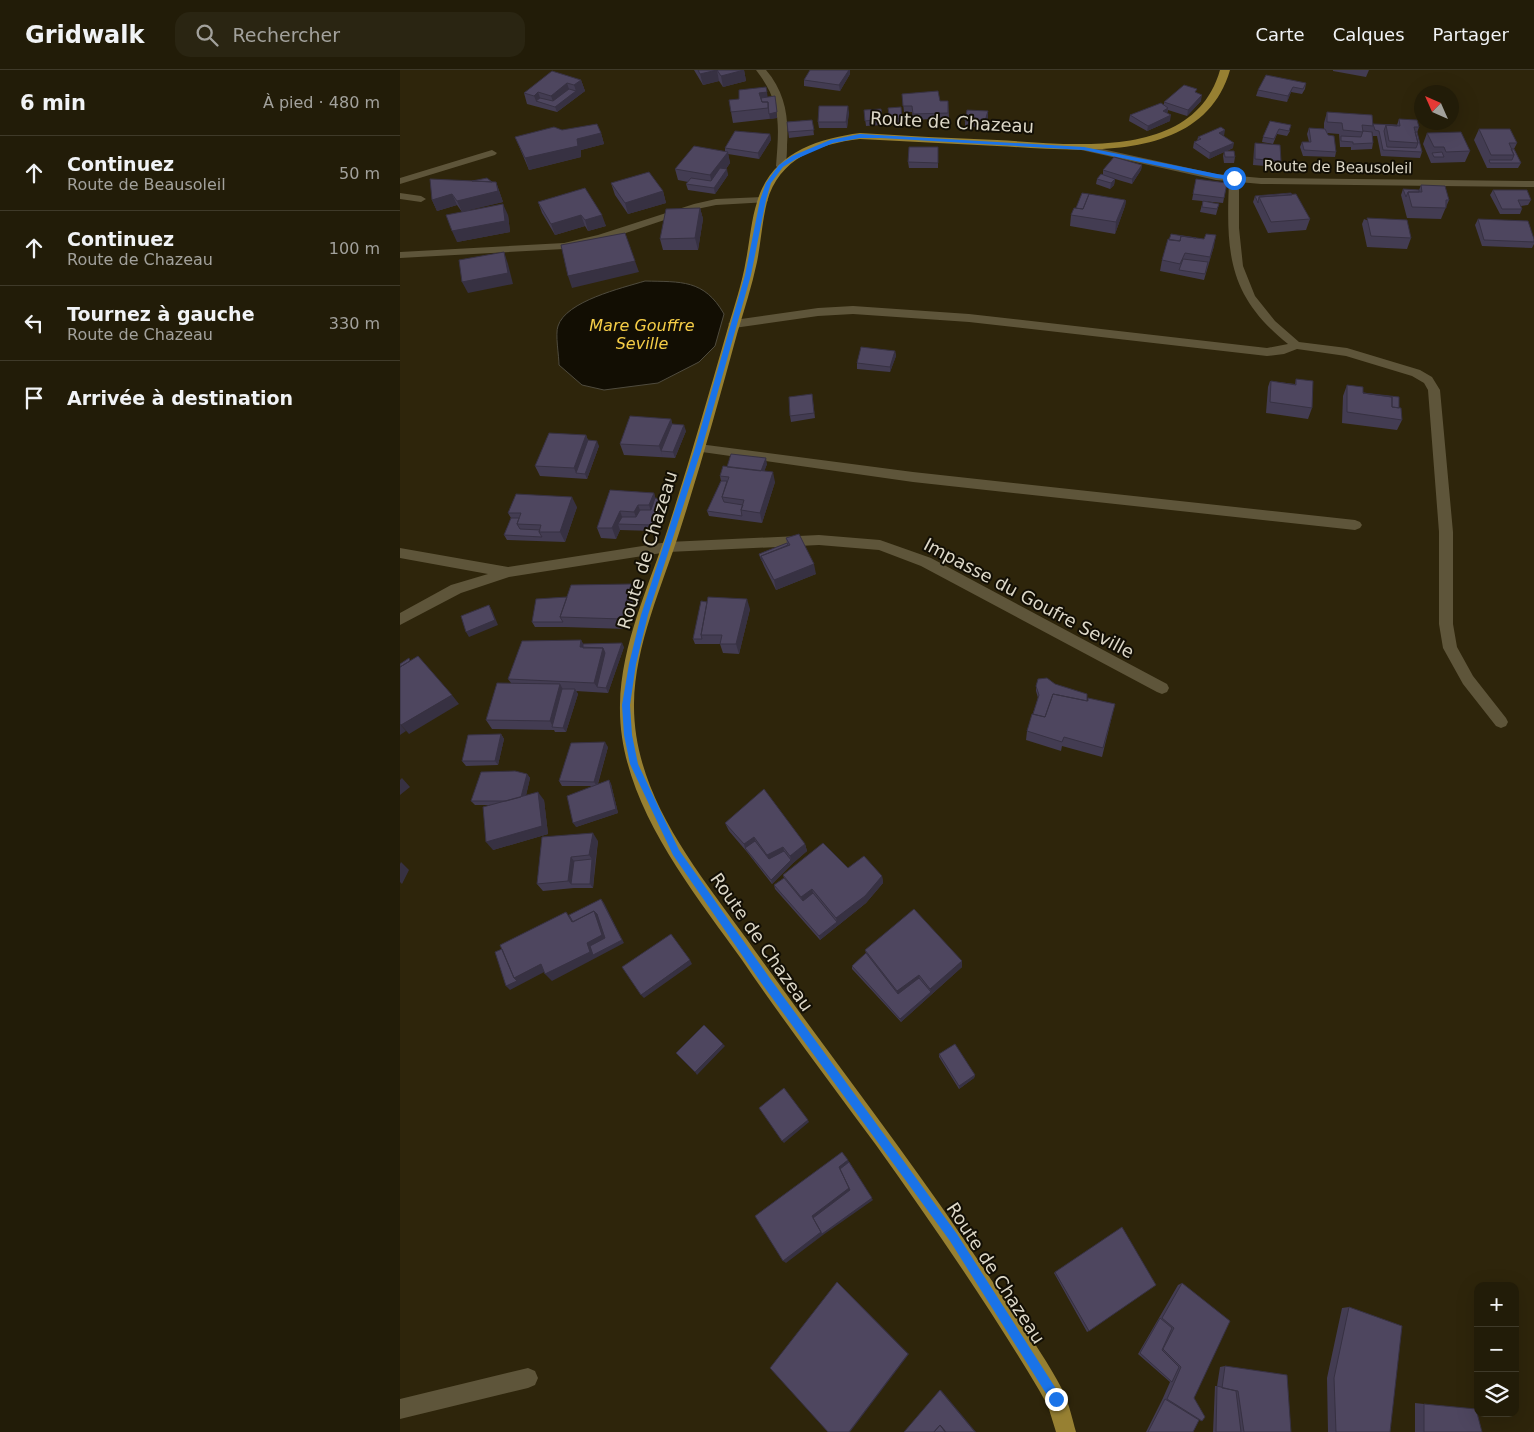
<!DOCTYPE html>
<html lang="fr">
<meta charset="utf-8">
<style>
:root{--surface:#221c08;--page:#2a2512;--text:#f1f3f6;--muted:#a2a19c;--line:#3f3a29}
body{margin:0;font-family:"DejaVu Sans",sans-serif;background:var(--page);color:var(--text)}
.controls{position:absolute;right:15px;bottom:15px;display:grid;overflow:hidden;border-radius:10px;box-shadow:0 5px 20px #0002}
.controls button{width:45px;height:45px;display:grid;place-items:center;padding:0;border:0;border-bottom:1px solid var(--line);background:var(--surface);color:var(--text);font:25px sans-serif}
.compass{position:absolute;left:1014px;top:15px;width:45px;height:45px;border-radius:50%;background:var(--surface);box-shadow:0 5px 20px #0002;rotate:315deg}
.stop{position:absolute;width:15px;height:15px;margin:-11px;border:4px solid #1a73e8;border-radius:50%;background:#fff}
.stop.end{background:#1a73e8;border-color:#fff;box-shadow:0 1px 5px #0008}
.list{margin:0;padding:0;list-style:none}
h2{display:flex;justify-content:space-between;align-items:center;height:65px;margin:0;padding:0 20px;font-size:21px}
h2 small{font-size:16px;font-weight:400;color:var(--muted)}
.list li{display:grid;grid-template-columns:32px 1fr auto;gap:15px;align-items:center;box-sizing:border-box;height:75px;padding:0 20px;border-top:1px solid var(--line)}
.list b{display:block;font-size:19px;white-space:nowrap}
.list p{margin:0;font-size:16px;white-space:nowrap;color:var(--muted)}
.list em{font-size:16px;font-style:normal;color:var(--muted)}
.icon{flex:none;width:28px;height:28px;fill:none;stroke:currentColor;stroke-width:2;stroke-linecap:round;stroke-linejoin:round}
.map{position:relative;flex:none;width:1134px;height:1362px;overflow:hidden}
header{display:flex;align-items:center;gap:30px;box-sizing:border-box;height:70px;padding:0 25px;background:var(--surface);border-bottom:1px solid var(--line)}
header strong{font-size:24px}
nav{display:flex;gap:28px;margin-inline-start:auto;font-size:18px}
.search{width:350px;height:45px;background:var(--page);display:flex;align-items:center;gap:12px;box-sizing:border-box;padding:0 18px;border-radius:15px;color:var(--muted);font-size:19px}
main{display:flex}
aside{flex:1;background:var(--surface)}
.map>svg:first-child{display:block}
.water{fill:#120e03;stroke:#4f4b3e}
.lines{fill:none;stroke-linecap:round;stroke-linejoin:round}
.minor{fill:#5e553a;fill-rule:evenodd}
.major{fill:#978032;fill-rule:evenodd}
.wall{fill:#433c52}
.shaded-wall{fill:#373142}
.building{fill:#4e465f;stroke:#373142}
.route{fill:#1a73e8}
.labels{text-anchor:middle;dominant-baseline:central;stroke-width:4;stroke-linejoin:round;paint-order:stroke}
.far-street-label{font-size:15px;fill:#ddd8c8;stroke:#130f05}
.far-water-label{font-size:16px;font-style:italic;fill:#f6ce47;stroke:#130f05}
.street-label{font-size:18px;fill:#ddd8c8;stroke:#130f05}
</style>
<header>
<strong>Gridwalk</strong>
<div class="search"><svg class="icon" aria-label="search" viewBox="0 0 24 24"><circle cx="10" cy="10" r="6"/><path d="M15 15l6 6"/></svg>Rechercher</div>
<nav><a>Carte</a><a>Calques</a><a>Partager</a></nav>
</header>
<main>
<aside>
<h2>6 min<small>À pied · 480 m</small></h2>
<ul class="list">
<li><svg class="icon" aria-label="ahead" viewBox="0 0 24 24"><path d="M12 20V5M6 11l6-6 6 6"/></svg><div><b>Continuez</b><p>Route de Beausoleil</p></div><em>50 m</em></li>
<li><svg class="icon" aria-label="ahead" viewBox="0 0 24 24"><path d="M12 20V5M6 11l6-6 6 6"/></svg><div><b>Continuez</b><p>Route de Chazeau</p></div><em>100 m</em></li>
<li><svg class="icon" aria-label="left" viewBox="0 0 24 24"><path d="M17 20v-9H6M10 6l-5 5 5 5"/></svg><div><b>Tournez à gauche</b><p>Route de Chazeau</p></div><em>330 m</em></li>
<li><svg class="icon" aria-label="arrive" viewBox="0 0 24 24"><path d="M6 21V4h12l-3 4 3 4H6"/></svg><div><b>Arrivée à destination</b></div></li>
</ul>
</aside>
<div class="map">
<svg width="1134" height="1362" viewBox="0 0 1134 1362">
<rect width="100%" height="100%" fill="#2e250b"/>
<path class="water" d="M245 211C281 212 304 209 324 244L315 276 299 292 258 313 204 320 182 315 159 295C159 286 155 264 158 256 166 231 222 218 245 211Z"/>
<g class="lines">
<path class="minor" d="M356 0H366C385 22 389 47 387 75 387 82 387 91 384 98H378L376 96C379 56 382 33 356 0Z
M684 75 816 104 861 108 1134 111V117L861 114 839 112V158L843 196 855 226 875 251 899 272 947 278 1020 300 1032 307 1040 320 1053 462V554L1057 577 1073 606 1106 648 1108 652 1106 656 1101 658 1096 656 1063 614 1043 578 1039 554V462L1028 320 1024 313 1012 306 946 286 897 279 884 284 867 286 569 252 453 244 418 246 334 258 328 254 334 250 418 238 453 236 569 244 867 278 888 274C828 226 826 183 829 111L816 110 681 80 679 78Z
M92 80 97 83 95 85 0 114V108Z
M0 123 21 126 26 129 21 132 0 129Z
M363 127 368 130 367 132 316 135 297 139 205 170 164 179 0 188V182L164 173 198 165 294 134 316 129Z
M299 374 513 402 955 450 960 452 962 455 960 458 955 460 513 412 295 381 293 378 295 375Z
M419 465 480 470 531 488 767 614 769 618 767 622 762 624 757 622 521 496 479 480 419 475 268 482 109 507 61 523 0 555V543L51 515 88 504 0 488V478L108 497 268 472Z
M128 1298 135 1301 138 1308 135 1315 128 1318 0 1349V1329Z"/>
<path class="major" d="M820 0H830C802 97 674 80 597 76 551 74 506 71 460 69 418 74 379 88 367 132 362 152 361 172 357 192 352 216 344 240 337 264 319 330 301 395 280 460 262 517 235 574 234 634 233 724 296 799 346 868 426 981 512 1090 588 1205 613 1243 641 1279 662 1319 669 1333 672 1348 676 1362H656L648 1336 639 1320C589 1236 533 1155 476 1075 431 1014 385 953 342 890 290 817 218 730 220 635 221 574 249 516 268 458 289 393 308 327 327 261 334 237 342 214 346 190 350 170 351 151 357 132 371 84 415 69 460 63 506 66 551 68 597 70 671 74 794 92 820 0Z"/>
</g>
<path class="wall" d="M294 0H344L346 11 323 17 319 11 303 15Z
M933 0H969L966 7 933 1Z
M450 4 440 21 404 16V10Z
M181 10 185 21 157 42 127 34 124 23Z
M906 13 905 19 902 24 891 22 887 32 856 26 858 20Z
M502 24 540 31H548L549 48 513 50 512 42H504Z
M368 27 377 48 333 53 331 42Z
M801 31 787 46 768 40 767 44 770 51 747 61 729 51 730 45 764 35V32Z
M488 38 502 48 503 54H490Z
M481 39 482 55 466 56 464 40Z
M588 41V47L585 57H565V51Z
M449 42 447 58H419L418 52Z
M927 42 973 54 997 55 999 49 1019 57 1017 63 1022 82 1020 88 981 86 977 66H973L972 61 973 73 972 79 951 80V77H940L939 64 927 63 936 82 935 87 903 86 900 77 902 72H909L907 64 909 58 924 59V53Z
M412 50 414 65 389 68 387 52Z
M870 51 890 61 887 66 877 64 873 74 862 72 863 67Z
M1079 59 1117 73 1114 79 1121 93 1118 98H1087L1074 70Z
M201 63 204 74 181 80V87L129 100 115 67Z
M1027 63 1070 81 1065 92 1031 93 1023 74Z
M370 64 371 70 359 89 328 84 330 93 326 99 328 105 315 124 288 120 286 114 288 112 278 110 275 99 325 81V78Z
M824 66 833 78 827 81 835 87 834 93H824L823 86 824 82 809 89 793 78 794 72 797 71 798 67Z
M855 73 881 91 879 97 853 95 854 79Z
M538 77V98H509L508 92Z
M742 95 741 100 732 114 715 109 714 115 710 119 696 114 697 109 703 105V100Z
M796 109 827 113 823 133 792 130Z
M92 112H96L103 132 67 140 108 145 110 162 57 172 62 142 57 135 37 141 32 130Z
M211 113 263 121 266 133 228 144 215 125Z
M1021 115 1049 130 1041 149 1007 148 1001 125 1003 119 1019 120Z
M185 118 206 156 188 161 185 156 155 165 142 143 138 132Z
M1093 120 1131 130 1128 135 1121 136 1122 139 1120 144H1100L1090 125Z
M892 125 910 149 906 160 868 163 853 132 855 126Z
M726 130 725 136 715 164 670 156 671 145 676 138Z
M803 131 819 134 816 145 800 142Z
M300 138 303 149 298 180H263L260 169Z
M964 149 1011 168 1007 179 967 177 962 154Z
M1078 149 1134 169V174L1132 178 1082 176 1075 155Z
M768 169 814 176 804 210 760 201 762 190Z
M495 281 496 286 490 302 457 299V293Z
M896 309 912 338 908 349 866 343 868 317 870 311 895 314Z
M947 315 963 323 999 338 1002 350 997 360 942 353 943 326Z
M412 324 415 348 391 352 390 346Z
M271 349 272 354 286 361 275 388 224 385 220 374Z
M186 365 188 370 199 376 187 409 140 406 135 396Z
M367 394 364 401 375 412 362 453 309 446 307 441 321 411 320 406 327 397Z
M210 420 254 423 255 428 260 429 262 435 254 461 220 460 216 469 201 468 197 458Z
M177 437 165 472 107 470 104 465 111 448 108 443Z
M386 468 416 504 376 520 364 496 359 484 387 473Z
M235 524 226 559 165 557H135L132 552Z
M350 539 339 584 323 583 320 574H295L293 569Z
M181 570 183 574 224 577 208 623 176 621 178 624 166 662H155L154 660 92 659 86 650 111 613 108 609Z
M655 614 687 631 715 634 702 687 662 676 661 681 626 670 627 661 638 628 636 621V616Z
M101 664 104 669 98 695 66 696 62 691Z
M208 677 198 714 209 710 211 714 218 743 176 757 191 716H162L159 711Z
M127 704 130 708 126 725 144 730 148 764 93 780 91 735H75L71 731Z
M325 753 405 774 407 781 392 794 372 814 347 782 329 761Z
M142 767 198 771 193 818H174L143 821 137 814Z
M448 798 482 806 483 813 466 833 420 870 375 819 374 815 384 808 383 805Z
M465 880 562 897 501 952 452 899V896L466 883Z
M539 984 575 1005 574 1008 559 1019 539 987Z
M655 1202 689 1261 687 1262 654 1203Z
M782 1213 794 1328 802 1351 799 1350 793 1362H746L763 1328 770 1312 738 1284 778 1215Z
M949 1237 990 1362H928L927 1308 942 1238Z
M825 1296 891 1362H813L815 1316H817L820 1297Z
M1015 1333 1024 1334 1082 1362H1015Z"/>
<path class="shaded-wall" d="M317 0 319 11 303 15 300 4Z
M344 0 346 11 323 17 321 6Z
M449 0H450V4L440 21 439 15Z
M181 10 185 21 157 42 151 26 167 13 171 25 176 21 174 15Z
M893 17 887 32 888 26Z
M138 22 142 33 136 31 134 26Z
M367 22 370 43 376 32 377 48 370 49 368 38 361 34 359 23Z
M802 25 801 31 787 46 788 40Z
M448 36 449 42 447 58 446 52Z
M768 38 767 44 763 41Z
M588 41V47L585 57V51Z
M771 45 770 51 747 61 748 56Z
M825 60 824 66 819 63Z
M201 63 204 74 181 80V87L129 100 125 88 177 69Z
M370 64 371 70 359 89 358 83Z
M834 73 833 78 809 89 810 83Z
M328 82 330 93 313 117 310 105Z
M742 95 741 100 732 114V109Z
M327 99 328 105 315 124 314 118Z
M715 109 714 115 710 119 711 113Z
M96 112 103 132 62 142 57 131Z
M263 121 266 133 228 144 225 133Z
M52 124 57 135 37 141 32 130Z
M725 130H726L725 136 715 164 716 152Z
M103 134 108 145 110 162 57 172 52 161Z
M300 138 303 149 298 180 295 168Z
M181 145 185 156 155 165 151 154Z
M202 145 206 156 188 161 185 150Z
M816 165 814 176 807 198Z
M104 182 108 194 113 214 68 223 62 212Z
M235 191 239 202 172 218 168 206Z
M495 281 496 286 490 302V297Z
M271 349 274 360 261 381 263 387 259 376Z
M284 355 286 361 275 388 273 382Z
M186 365 190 376 176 403 174 398Z
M197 371 199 376 187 409 185 404Z
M366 388 367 394 361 411 359 405Z
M373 402 375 412 362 453 360 443Z
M254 423 257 434 252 445 249 435Z
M172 427 177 437 165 472 160 462Z
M260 429 262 435 254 461 252 455Z
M238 435 242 445 238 452 234 442Z
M220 441 224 452 218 454 220 460 216 469 212 458Z
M414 494 416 504 376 520 374 510Z
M231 514 235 524 226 559 222 549Z
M347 529 350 539 339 584 336 574Z
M89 535 92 540 98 555 69 567 66 562Z
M181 570 186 579 180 577Z
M222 573 224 577 208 623 206 618Z
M203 578 208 588 197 617 194 613Z
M160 614 165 623 153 657 150 651Z
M175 619 178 624 166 662 163 658Z
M52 625 59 634 9 664 1 655Z
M0 654 6 661 0 665Z
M101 664 104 669 98 695 95 691Z
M205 672 208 677 197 716 194 712Z
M127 704 130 708 124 735 120 731Z
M2 708 10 717 0 725V710Z
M209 710 211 714 218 743 176 757 173 753Z
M138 722 144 730 148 764 93 780 86 772Z
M193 763 198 771 195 793 189 785Z
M354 767 357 775 345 778 344 774Z
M405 774 407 781 392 794 372 814 371 810 391 790 390 786Z
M383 777 385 785 370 792 367 785Z
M171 787 177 795 171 814 168 811Z
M192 789 195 793 193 818 190 814Z
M1 792 9 800 2 814 0 812V794Z
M482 806 483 813 466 833 420 870 419 866 437 852 436 848Z
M412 819 414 826 404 835 401 827Z
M201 829 204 833 224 873 152 911 145 904 172 852 166 842 172 849 194 841 222 870Z
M290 890 292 894 244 928 241 925Z
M562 891V897L501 952 500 949 531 922 530 919Z
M141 894 148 900 110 920 106 916 114 908Z
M519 905 520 912 498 927 497 921Z
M323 974 325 976 297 1005 295 1002Z
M575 1005 574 1008 559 1019V1016Z
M408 1050 409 1052 384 1073 382 1071Z
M448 1090 473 1130 423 1165 386 1193 383 1191 412 1146 439 1097Z
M437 1212 509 1284 450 1362H449Z
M540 1320H541L576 1362H575Z"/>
<path class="building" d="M298 0H344L321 6 317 0 300 4Z
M410 0H449L439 15 404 10Z
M152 1 181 10 174 15 167 13 151 26 138 22 134 26 124 23Z
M866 5 906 13 903 19 893 17 888 26 858 20Z
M784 15 797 19 795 22 802 25 788 40 764 32Z
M366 17 367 22 359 23 362 32H368V38L331 42 329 30 339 29V20Z
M169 19 176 21 155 37 136 31 140 28 153 31Z
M538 21 540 31H548V43L513 44 512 36H503L502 24Z
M375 26 377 42 369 44 368 32H362L361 28Z
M761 33 768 38 763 41 771 45 748 56 730 45Z
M419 36H448L446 52H418Z
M501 37 502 48 490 49 488 38Z
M481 39 482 49 465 51 464 40Z
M567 40 588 41 585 51H565Z
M927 42 972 45 973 56 962 55 963 62 943 60 942 53 927 52Z
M999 49 1017 50 1019 57H1014L1018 73 989 71 986 55 1000 56Z
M412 50 414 60 388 62 387 52Z
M870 51 891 55 889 61 879 59 874 69 863 67Z
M197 54 201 63 177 69 178 76 125 88 115 67 154 57 162 60Z
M973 54 997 55V56L986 55 984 61 987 77 1016 78 1018 73 1015 62H1017L1022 82 983 80 979 61 975 60Z
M821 57 825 60 819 63 834 73 810 83 794 72 801 69 798 67Z
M909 58 925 59 928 65 934 66 936 82 904 80 902 72H911Z
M1079 59H1110L1117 73H1109L1114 85H1091Z
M335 61 370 64 358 83 325 78Z
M963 61 972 62 973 73 953 74V72L941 71V66L961 67Z
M1061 62 1070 81 1046 82 1044 77H1034L1027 63Z
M855 73 880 75 881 91 855 89Z
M294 76 328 82 310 105 275 99Z
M509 77H538V93L508 92Z
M1111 79H1114L1121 93H1090L1089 90H1112L1114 85Z
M824 81H834L835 87H825Z
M1042 82 1044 87H1034L1032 83Z
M714 87 742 95 732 109 703 100Z
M320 98 327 99 314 118 286 114 291 108 311 111Z
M249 102 263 121 225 133 211 113Z
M701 104 715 109 711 113 697 109Z
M87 108 92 112 72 111Z
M30 109 96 112 98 121 57 131 52 124 32 130Z
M796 109 827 113 824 128 793 124Z
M1021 115 1045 116 1049 130H1046V138L1012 137 1008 122H1022Z
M185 118 202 145 185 150 181 145 151 154 138 132Z
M1003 119 1019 120V122H1008L1006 127Z
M1093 120H1127L1131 130H1118L1122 139H1102Z
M682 123 689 124 683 139 676 138Z
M891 123 892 125 859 127 858 133 855 126Z
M689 124 725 130 716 152 671 145 674 138 683 139Z
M896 124 910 149 871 152 859 127Z
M803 131 819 134 817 139 802 137Z
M103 134 105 151 52 161 46 145Z
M300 138 295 168 260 169 266 139Z
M967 148 1007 150 1011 168 971 166Z
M1078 149 1128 151 1134 169V172L1084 170Z
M225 163 235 191 168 206 161 175Z
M771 164 796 168 781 166 780 171 769 170Z
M806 164 816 165 810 187 785 183 780 194 762 190 768 169 780 171 781 166 804 169Z
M104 182 108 203 62 212 59 190Z
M783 189 808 192 805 204 779 200Z
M461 277 495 281 490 297 457 293Z
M896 309 913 311 912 338 870 332 871 311 896 315Z
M947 315 963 317V323L992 327V337L1001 338 1002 350 947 342Z
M963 323 999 327V338L992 337V327Z
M412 324 414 343 390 346 389 327Z
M230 346 271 349 259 376 220 374Z
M272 354 284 355 273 382 261 381Z
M149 363 186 365 174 398 135 396Z
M188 370 197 371 185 404 176 403Z
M331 384 366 388 361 401 327 397Z
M323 396 373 402 360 443 341 440 344 430 322 427 329 407 320 406Z
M321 411H327L322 427 324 432 343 435 341 440 342 446 307 441Z
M210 420 254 423 249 435H238L234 442 220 441 212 458H197Z
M116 424 172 427 160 462H139L141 455 117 454 121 443H108Z
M255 428 260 429 252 455 218 454 222 447H236L240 440H251Z
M111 448H119L117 454 120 459 140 460 139 462 142 467 104 465Z
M399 464 414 494 374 510 361 486 390 475 386 468Z
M387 473 388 475 361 486 362 491 359 484Z
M231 514 222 549 160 547 171 515Z
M167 527 160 547 163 552H132L136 529Z
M308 527 347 529 336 574H320L322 565H301Z
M301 531 307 532 301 565 302 569H293Z
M89 535 95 550 66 562 61 546Z
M181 570 180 577 203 578 194 613 108 609 122 571Z
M222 573 206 618 197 617 205 583 203 578H183V574Z
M18 586 52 625 1 655 0 654V597Z
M9 588 10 591 0 597V594Z
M647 608 655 614 687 624V631L653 624 645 647 633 644 639 625 636 616 638 609Z
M97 613 160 614 150 651 86 650Z
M162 619H175L163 658 152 657Z
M653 624 688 631V628L715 634 703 678 664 667 662 672 627 661 632 644 645 647Z
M101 664 95 691H62L68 665Z
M205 672 194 712 159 711 171 673Z
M115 701 127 704 121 727 106 731H71L81 702Z
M209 710 216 739 173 753 167 726Z
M364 719 405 774 390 786 383 777 367 785 354 767 344 774 325 753Z
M138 722 142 756 86 772 83 737Z
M193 763 189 785 171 787 168 811 137 814 142 767Z
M355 771 369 789 384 781 391 790 371 810 345 778Z
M423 773 448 798 464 786 482 806 465 826 436 848 412 819 401 827 383 805Z
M192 789 190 814H171L174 791Z
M384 808 403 831 413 823 437 852 419 866 374 815Z
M201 829 222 870 193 885 190 876 205 868 197 844 194 841 173 852 169 845Z
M514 839 562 891 530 919 519 905 497 921 465 880Z
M194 841 202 865 187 873 190 882 145 904 141 894 114 908 100 875 166 842 172 852Z
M271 864 290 890 241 925 222 897Z
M102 879 114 908 117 911 106 916 95 882Z
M466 883 498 924 519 908 531 922 500 949 452 896Z
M304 955 323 974 295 1002 276 983Z
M555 974 575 1005 559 1016 539 984Z
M384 1018 408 1050 382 1071 359 1038Z
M442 1082 448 1090 439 1097 449 1118 412 1146 421 1162 383 1191 355 1146Z
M449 1092 472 1128 422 1164 413 1148 450 1120 440 1099Z
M722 1157 756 1215 689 1261 655 1202Z
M437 1212 508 1284 449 1362H428L370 1298Z
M782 1213 830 1251 794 1328 805 1347 802 1351 767 1329 781 1297 763 1279 774 1258 762 1248Z
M949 1237 1002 1256 990 1362H936L934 1308Z
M760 1248 772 1258 762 1280 779 1297 772 1312 740 1283Z
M825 1296 887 1305 891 1362H844L838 1321 822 1318Z
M817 1316 836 1321 841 1362H816Z
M540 1320 575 1362H546L540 1355 534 1362H504Z
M765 1329 799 1350 793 1362H748Z
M1024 1334 1076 1339 1082 1362H1024Z
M540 1355 545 1362H534Z"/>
<path class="route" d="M460 64 684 77 837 108 834 110 816 108 684 80 481 68H460L433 73 396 89 383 97 371 113 366 130 351 205 302 378 248 545 236 594 230 635 232 665 238 694 279 780 369 907 557 1164 660 1325 661 1329 660 1333 656 1334 652 1333 550 1171 362 914 273 785 230 694 224 665 222 635 229 594 241 545 295 378 345 205 360 130 366 113 379 95 392 86 430 70Z"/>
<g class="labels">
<g class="far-street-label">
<text transform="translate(938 97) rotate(1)">Route de Beausoleil</text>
</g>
<g class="far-water-label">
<text x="242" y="255">Mare Gouffre<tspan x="242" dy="18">Seville</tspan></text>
</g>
<g class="street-label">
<text transform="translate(552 52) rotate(3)">Route de Chazeau</text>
<text transform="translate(247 480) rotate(-73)">Route de Chazeau</text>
<text transform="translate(629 528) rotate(28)">Impasse du Goufre Seville</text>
<text transform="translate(362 872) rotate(55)">Route de Chazeau</text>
<text transform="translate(596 1203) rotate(57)">Route de Chazeau</text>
</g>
</g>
</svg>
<div class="controls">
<button>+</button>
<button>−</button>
<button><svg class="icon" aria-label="layers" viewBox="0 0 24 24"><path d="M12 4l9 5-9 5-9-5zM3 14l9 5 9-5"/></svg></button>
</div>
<svg class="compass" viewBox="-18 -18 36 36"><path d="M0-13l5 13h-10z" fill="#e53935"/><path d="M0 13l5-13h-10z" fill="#a2a19c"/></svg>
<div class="stop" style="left:834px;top:108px"></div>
<div class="stop end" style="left:656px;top:1329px"></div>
</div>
</main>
